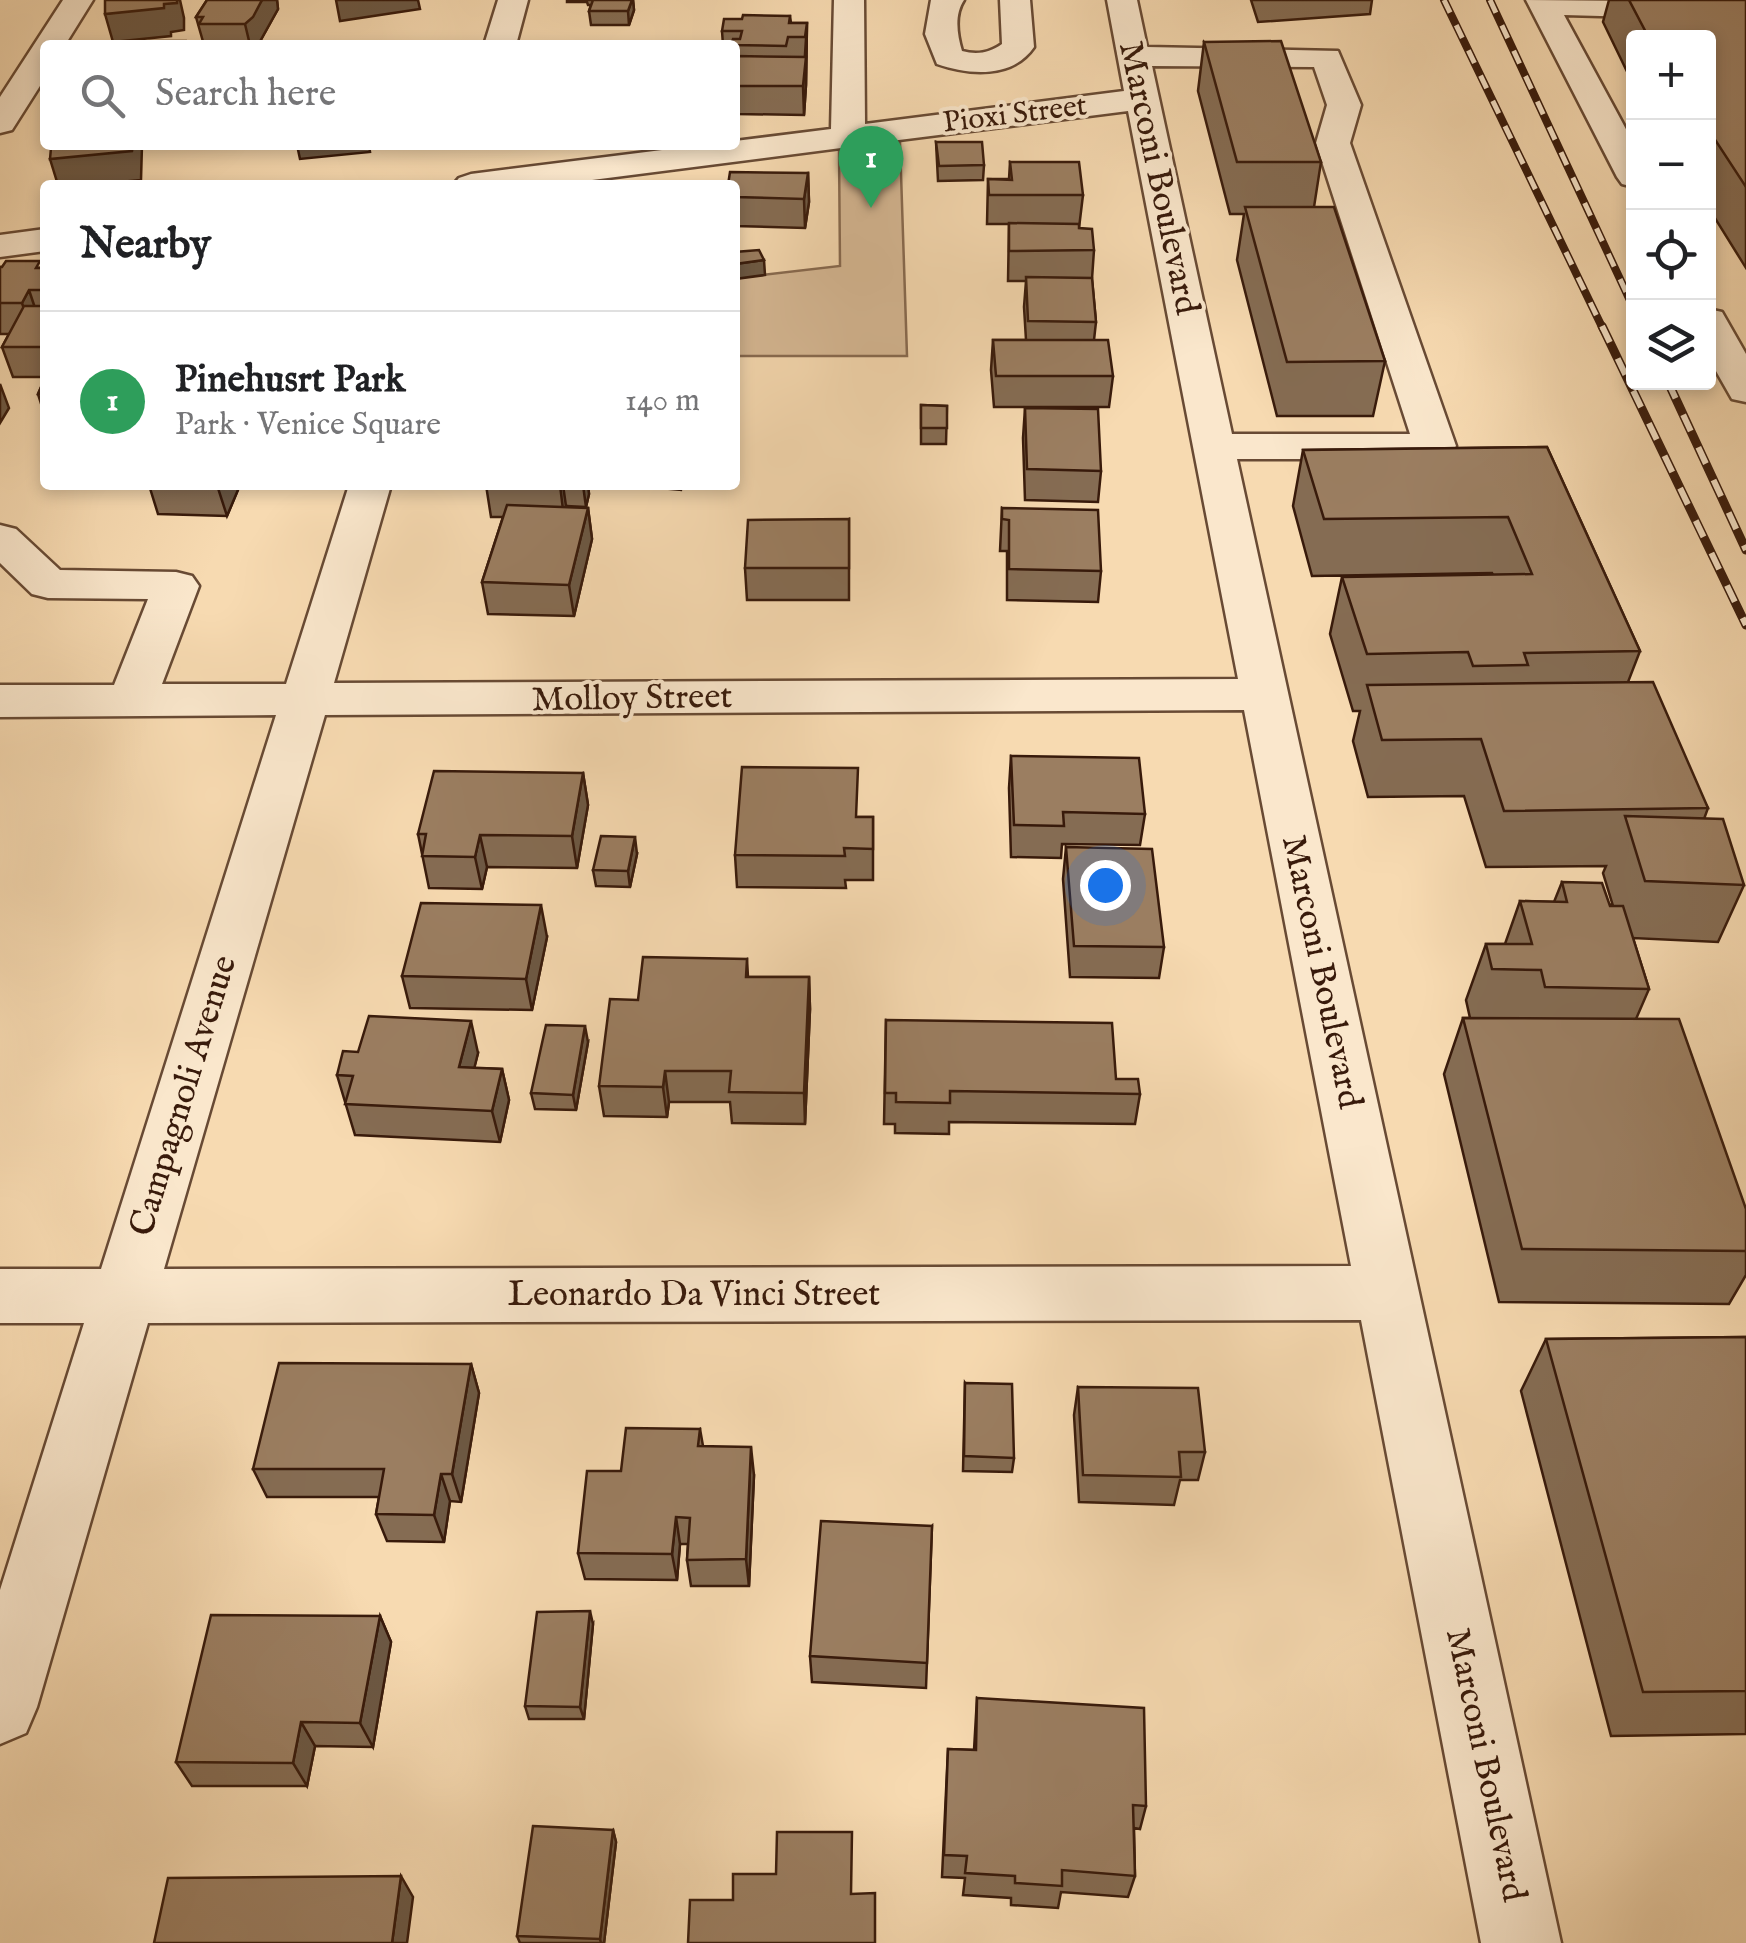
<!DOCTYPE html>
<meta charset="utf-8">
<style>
:root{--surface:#fff;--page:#f6f6f6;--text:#202124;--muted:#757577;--line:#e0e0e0;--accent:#d93025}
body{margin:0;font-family:"IM FELL English",serif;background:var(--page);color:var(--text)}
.controls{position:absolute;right:30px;top:30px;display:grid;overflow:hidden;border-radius:10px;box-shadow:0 5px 15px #0003}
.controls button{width:90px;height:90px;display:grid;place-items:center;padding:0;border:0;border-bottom:2px solid var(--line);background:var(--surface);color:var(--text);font:50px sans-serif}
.you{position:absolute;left:1105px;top:885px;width:35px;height:35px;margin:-25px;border:8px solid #fff;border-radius:50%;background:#1a73e8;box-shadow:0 0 0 15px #1a73e833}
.badge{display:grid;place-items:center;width:65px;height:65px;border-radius:50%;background:var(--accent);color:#fff;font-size:32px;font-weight:700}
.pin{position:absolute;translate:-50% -82px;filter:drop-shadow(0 2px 5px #0008)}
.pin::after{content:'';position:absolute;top:52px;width:35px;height:30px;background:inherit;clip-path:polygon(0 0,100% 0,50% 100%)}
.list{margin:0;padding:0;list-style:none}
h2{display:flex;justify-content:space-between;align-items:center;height:130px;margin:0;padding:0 40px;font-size:42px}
h2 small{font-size:32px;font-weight:400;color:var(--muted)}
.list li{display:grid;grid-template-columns:65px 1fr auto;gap:30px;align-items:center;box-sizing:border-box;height:180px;padding:0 40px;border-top:2px solid var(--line)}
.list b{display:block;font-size:38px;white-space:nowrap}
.list p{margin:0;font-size:32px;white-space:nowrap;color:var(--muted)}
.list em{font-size:32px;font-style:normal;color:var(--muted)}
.icon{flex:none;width:55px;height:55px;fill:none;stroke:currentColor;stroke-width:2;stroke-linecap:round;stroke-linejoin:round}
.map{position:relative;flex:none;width:1746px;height:1943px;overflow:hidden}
.search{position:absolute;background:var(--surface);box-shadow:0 5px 15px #0003;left:40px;top:40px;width:700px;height:110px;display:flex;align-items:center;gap:25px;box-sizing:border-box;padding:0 35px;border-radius:10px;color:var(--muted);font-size:38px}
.panel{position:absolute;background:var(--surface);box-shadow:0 5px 15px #0003;left:40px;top:180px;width:700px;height:310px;border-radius:10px}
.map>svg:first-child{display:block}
.green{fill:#d7b995;stroke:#886a50;stroke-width:2.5}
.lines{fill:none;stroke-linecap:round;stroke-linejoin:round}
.minor-casing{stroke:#684a34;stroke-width:5}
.minor{fill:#fae7cc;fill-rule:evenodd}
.rail-far1-casing{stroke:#381a0b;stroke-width:8}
.rail-casing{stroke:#381a0b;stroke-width:9}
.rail-far1{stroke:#fae7cc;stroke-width:5;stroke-dasharray:14;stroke-linecap:butt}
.rail{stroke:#fae7cc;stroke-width:6;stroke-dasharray:18;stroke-linecap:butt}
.wall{fill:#856c53;stroke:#381a0b;stroke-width:2.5}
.shaded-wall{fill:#6c5844;stroke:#381a0b;stroke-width:2.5}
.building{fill:#9b7e61;stroke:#381a0b;stroke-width:2.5}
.labels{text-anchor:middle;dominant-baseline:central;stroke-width:8;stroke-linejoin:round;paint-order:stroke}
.far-street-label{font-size:30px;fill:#381a0b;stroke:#fae7cc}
.street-label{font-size:35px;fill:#381a0b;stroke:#fae7cc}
</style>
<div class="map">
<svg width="1746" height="1943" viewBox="0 0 1746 1943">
<rect width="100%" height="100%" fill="#f7dab1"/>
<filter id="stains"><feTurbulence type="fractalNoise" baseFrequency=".002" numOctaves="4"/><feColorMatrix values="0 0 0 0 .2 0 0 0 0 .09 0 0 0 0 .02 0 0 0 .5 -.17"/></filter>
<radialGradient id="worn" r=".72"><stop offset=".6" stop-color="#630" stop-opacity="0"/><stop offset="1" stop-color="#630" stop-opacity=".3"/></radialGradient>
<path class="green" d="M900 143 907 356H735V278L840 266 839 149Z"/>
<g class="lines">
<defs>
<path id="minor" d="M63 0H93L65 45H45V78L12 130 0 133V97Z
M498 0H528L516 45H484Z
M834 0H864L865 124 1124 91 1107 0H1137L1147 47 1338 51 1361 105 1350 143 1456 446 1450 455 1435 459H1237L1561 1943H1481L1361 1320 148 1323 37 1707 26 1733 0 1744V1590L84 1323H0V1269H101L276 715 0 717V685H114L148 599 48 598 32 594 0 563V525L16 529 60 570 176 572 192 576 199 586 162 684H286L349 485H391L334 683 1238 679 1128 111 875 143 887 158 882 165C862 170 854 162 841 148L553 185H453L459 178 471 174 702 145H735V141L831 129ZM1152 66 1314 67 1327 105 1316 143 1410 434H1232ZM1244 710 1351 1266 164 1269 325 715Z
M931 0H964C954 15 957 34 962 51 977 55 989 53 1002 44L1000 0H1030L1034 47C1012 79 969 75 937 64L925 34Z
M1526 0 1746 2V20L1564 15 1634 144V187L1622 184 1617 177Z
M45 229V251L0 257V235Z
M1708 309 1722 312 1746 354V402L1732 399 1708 357Z"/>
</defs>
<use href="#minor" class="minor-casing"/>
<use href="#minor" class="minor"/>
<defs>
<path id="rail-far1" d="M1444 0 1603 329
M1490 0 1634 309"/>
<path id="rail" d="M1602 326 1746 625
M1668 382 1746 550"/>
</defs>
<use href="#rail-far1" class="rail-far1-casing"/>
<use href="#rail" class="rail-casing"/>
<use href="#rail-far1" class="rail-far1"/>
<use href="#rail" class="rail"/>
</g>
<path class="wall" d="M207 0H277L278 9 258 45H204L196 17Z
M567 0H633L634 10 629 25H591L589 11 591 5H588L587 2H567Z
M1251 0H1372L1370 14 1258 22Z
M1609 0H1746V268L1708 207V38H1634V86L1603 22Z
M790 16 791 23H807L806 85 804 115 737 114 735 94V45H723L722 31 742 19Z
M1204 42 1321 162 1314 207 1385 361 1373 416H1277L1237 260 1244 214H1230L1198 91Z
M936 142 984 165 983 180 938 181Z
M1010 162 1083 195 1079 228 1094 250 1092 279 1096 322 1094 340 1113 376 1109 407H994L991 370 993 340H1026L1024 307 1026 281H1008L1009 224H987L988 179H1009Z
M808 173 809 202 805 228 735 226V185Z
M0 267 45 268V377H13L2 347 9 334H0Z
M45 378V410H43L38 394Z
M921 405 947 406 946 444H921Z
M1025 408 1101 471 1098 502 1025 500 1023 438Z
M1547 447 1640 651 1628 682 1708 808 1704 819 1744 885 1718 942 1633 938 1649 989 1636 1019 1746 1209V1275L1729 1304 1499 1302 1444 1074 1463 1018H1470L1466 1000 1486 944H1505L1520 901 1554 902 1562 882 1613 906 1603 873 1606 866 1486 867 1464 796 1368 797 1353 741 1360 711H1353L1330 634 1342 577 1493 575 1492 573 1312 576 1293 506 1303 450Z
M149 485H240L227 516 158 514Z
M486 485H588L589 494 586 507 566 506 588 508 592 539 574 616 488 614 482 582 503 517H491Z
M626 485H682L681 490Z
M1002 508 1101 571 1098 602 1007 600V551H1000Z
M849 519V600H747L745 568Z
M1011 756 1145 814 1140 845 1062 844 1061 858 1011 857 1009 788Z
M583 773 588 805 577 868 487 867 482 889 429 888 418 834Z
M858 817H873V880H845L846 888 737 887 735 855Z
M1066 847 1164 947 1159 978 1070 977 1063 879Z
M637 854 630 887 596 886 593 870Z
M547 937 532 1010 410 1008 402 976Z
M747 959 748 977H809L810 1009 805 1124 732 1123 730 1102H669L667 1117 604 1116 599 1086 638 1000Z
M886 1020 1116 1079 1140 1094 1135 1124 949 1122V1134L895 1133V1124H884Z
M588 1042 576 1110 535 1109 531 1093Z
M478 1053 474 1068 502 1069 509 1100 500 1142 355 1135 337 1075Z
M1746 1337V1734L1611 1736 1521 1391 1546 1339Z
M471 1364 479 1393 461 1502 450 1501 444 1542 387 1541 376 1514 379 1497H267L253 1469Z
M965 1383 1014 1458 1012 1472 963 1471Z
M1078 1387 1205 1452 1198 1480H1180L1174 1505 1079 1502 1074 1415Z
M700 1429 703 1446 754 1475 749 1586H691L687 1560 688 1544H680L677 1580 585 1579 578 1553 621 1471Z
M932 1526 926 1688 812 1682 810 1656Z
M380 1616 391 1642 373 1747 315 1746 307 1786H192L176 1762Z
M593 1624 584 1719H529L525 1706Z
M977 1698 1146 1806 1140 1829 1134 1828 1135 1876 1128 1897 1061 1892 1058 1908 1011 1905V1898L963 1895 965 1878 942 1877 948 1749 974 1750Z
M613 1830 616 1842 604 1943H520L517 1936Z"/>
<path class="shaded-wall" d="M177 0H180L184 18V30L171 32V36L113 42 105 14 164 4Z
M262 0H277L278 9 258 45H250L245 24Z
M336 0H418L420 9 340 21Z
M632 0H633L634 10 629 25 628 11Z
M807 23 806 85 804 115 803 86Z
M133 145H142L141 180 89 185H58L50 159Z
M297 145H369L370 152 300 159Z
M808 173 809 202 805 228 804 199Z
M764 260 765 275 735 279V264Z
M29 290 39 320 32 333 22 303Z
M0 384 9 408 0 423Z
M217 485H240L227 516Z
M560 485H563L566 506 564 518Z
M583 485H588L589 494 586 507Z
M588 508 592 539 574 616 569 585Z
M583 773 588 805 577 868 572 836Z
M480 835 487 867 482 889 475 857Z
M635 837 637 854 630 887 628 871Z
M541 905 547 937 532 1010 526 979Z
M809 977 810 1009 805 1124 804 1093Z
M471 1021 478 1053 467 1098 459 1067Z
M585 1026 588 1042 576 1110 573 1095Z
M502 1069 509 1100 500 1142 492 1111Z
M665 1071 669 1102 667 1117 663 1087Z
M471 1364 479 1393 461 1502 452 1474Z
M751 1447 754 1475 749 1586 746 1559Z
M441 1474 450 1501 444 1542 434 1515Z
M676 1517 680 1544 677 1580 672 1554Z
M590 1611 593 1624 584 1719 580 1707Z
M380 1616 391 1642 373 1747 360 1723Z
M301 1722 315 1746 307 1786 293 1763Z
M613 1830 616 1842 604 1943H601L600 1939Z
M401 1876 413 1897 407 1943H392Z"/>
<path class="building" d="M105 0H177V3L164 4V8L105 14Z
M207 0H262L253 17 245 24H199L203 17H196Z
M593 0H632L628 11H589Z
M1629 0H1746V187L1708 129V38H1649Z
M743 15 790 16 789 23H807L805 37H788L786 46 731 45 733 39H740L742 31H722L724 19H742Z
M149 41H185L183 45H145Z
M1281 41 1321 162H1237L1204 42Z
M735 56 806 57 803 86H735L738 66H735Z
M936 142H982L984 165 939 166Z
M63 145H133L132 151 50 159 51 148Z
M1010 162H1079L1083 195H989L988 179 1012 180Z
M730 172 808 173 804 199 735 197V185H728Z
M540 183 683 184 539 185Z
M1245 207H1334L1385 361 1287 362Z
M1009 223 1079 224V228L1092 229 1094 250 1009 251Z
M759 250 764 260 735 264V252Z
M6 261H40L36 268H45V290H29L22 303H0V267H2Z
M1026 277 1092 278 1096 322 1028 321Z
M24 306H45V347H2Z
M993 340H1108L1113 376H996Z
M45 378V394H38Z
M921 405 947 406V428H921Z
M1025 408 1098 409 1101 471 1027 469Z
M1547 447 1640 651 1524 653 1528 665 1473 666 1468 652 1367 654 1342 577 1532 574 1508 517 1324 519 1303 450Z
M486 485H560V486Z
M507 505 588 508 569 585 482 582Z
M1002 508 1098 510 1101 571 1009 569V520L1002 519Z
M849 519V568H745L748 520Z
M1653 682 1708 808 1504 811 1481 739 1382 740 1367 685Z
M1011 756 1139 758 1145 814 1063 812 1064 826 1014 825Z
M742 767 858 768 856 817H873V849L844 848 845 856 735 855Z
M434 771 583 773 572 836 480 835 475 857 422 856 426 834H418Z
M1625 816 1723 819 1744 885 1645 881Z
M601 836 635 837 628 871 593 870Z
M1066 847 1152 849 1164 947 1074 946Z
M1562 882 1602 883 1610 906H1623L1649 989 1545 987 1541 970 1492 969 1486 944H1532L1520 901 1567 902Z
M421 903 541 905 526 979 402 976Z
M643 957 747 959 746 977H809L804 1093 729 1092 731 1071H665L663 1087 599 1086 610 999 638 1000Z
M369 1016 471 1021 459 1067 502 1069 492 1111 345 1104 353 1076 337 1075 343 1051 358 1052Z
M1463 1018 1679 1019 1746 1209V1251L1522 1249Z
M886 1020 1112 1023 1116 1079H1138L1140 1094 950 1091V1103L896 1102V1093H885Z
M546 1025 585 1026 573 1095 531 1093Z
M1746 1337V1691L1643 1692 1546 1339Z
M279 1363 471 1364 452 1474H441L434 1515 376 1514 384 1469H253Z
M965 1383 1012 1384 1014 1458 964 1456Z
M1078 1387 1198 1388 1205 1452H1179L1181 1477 1083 1475Z
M626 1428 700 1429 698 1446 751 1447 746 1559 687 1560 690 1518 676 1517 672 1554 578 1553 587 1471H621Z
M821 1521 932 1526 927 1663 810 1656Z
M590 1611 580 1707 525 1706 537 1612Z
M211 1615 380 1616 360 1723 301 1722 293 1763 176 1762Z
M977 1698 1144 1708 1146 1806 1133 1805 1135 1876 1062 1870V1886L1015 1883V1876L965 1873 967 1856 944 1855 948 1749 976 1750Z
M533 1826 613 1830 600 1939 517 1936Z
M777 1832H852L851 1894 875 1893V1943H688L690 1900H733V1874H776Z
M401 1876 392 1943H154L168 1878Z"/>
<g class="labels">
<g class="far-street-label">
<text transform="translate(1015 115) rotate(-7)">Pioxi Street</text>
</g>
<g class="street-label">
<text transform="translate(1158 178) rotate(78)">Marconi Boulevard</text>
<text transform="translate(632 699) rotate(-1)">Molloy Street</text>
<text transform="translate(1321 972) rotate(78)">Marconi Boulevard</text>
<text transform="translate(184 1096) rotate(-73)">Campagnoli Avenue</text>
<text x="694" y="1295">Leonardo Da Vinci Street</text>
<text transform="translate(1485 1765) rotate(78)">Marconi Boulevard</text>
</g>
</g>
<rect width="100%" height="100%" filter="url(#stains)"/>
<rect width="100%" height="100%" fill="url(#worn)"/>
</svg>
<div class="controls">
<button>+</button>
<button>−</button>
<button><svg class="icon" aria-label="locate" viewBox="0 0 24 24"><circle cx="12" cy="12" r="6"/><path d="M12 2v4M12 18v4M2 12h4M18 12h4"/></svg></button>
<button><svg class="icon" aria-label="layers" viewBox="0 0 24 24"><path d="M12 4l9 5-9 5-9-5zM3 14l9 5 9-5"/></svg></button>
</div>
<div class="you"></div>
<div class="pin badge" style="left:871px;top:208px;background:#2e9e5b">1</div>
<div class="search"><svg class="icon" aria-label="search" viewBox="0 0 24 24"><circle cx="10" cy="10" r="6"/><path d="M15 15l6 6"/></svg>Search here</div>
<section class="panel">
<h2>Nearby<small></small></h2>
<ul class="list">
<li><span class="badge" style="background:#2e9e5b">1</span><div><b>Pinehusrt Park</b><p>Park · Venice Square</p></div><em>140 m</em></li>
</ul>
</section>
</div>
